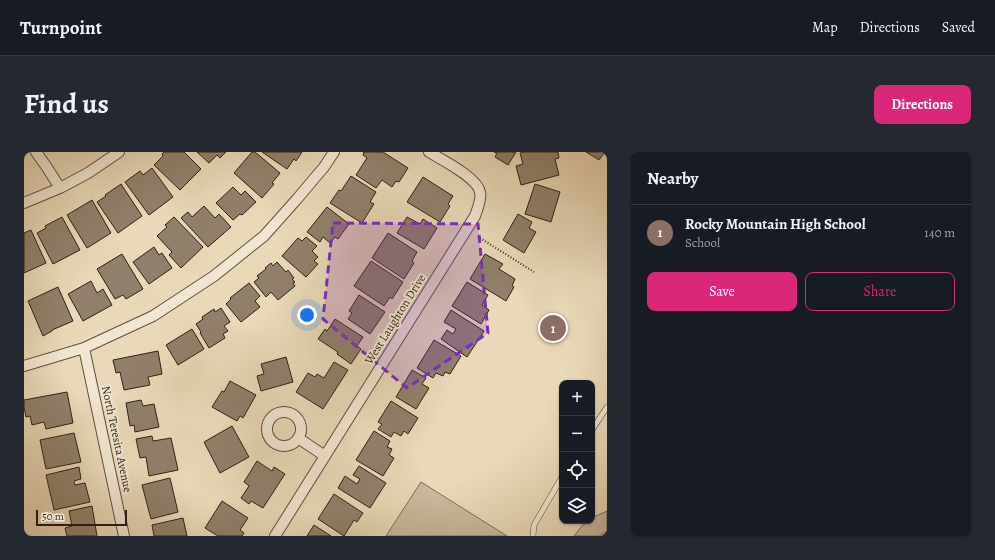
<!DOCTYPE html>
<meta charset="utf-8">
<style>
:root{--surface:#171b24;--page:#242831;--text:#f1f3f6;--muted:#9ea1a6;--line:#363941;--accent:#db2777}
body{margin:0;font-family:Alegreya,serif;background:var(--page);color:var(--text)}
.controls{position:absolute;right:12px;bottom:12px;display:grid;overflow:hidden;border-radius:8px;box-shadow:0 1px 3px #0004}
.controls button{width:36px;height:36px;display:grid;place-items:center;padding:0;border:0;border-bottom:1px solid var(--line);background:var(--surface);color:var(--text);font:20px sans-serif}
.scale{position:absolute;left:12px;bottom:10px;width:91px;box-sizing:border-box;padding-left:4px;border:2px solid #2f1f17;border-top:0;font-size:11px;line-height:14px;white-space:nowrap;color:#2f1f17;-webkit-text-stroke:3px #f1e6d1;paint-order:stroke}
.you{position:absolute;left:283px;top:163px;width:14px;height:14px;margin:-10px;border:3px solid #fff;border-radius:50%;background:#1a73e8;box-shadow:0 0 0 6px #1a73e833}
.badge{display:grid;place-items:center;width:26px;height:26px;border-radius:50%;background:var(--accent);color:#fff;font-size:13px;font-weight:700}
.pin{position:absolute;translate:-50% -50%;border:2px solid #fff;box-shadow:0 1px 4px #0006}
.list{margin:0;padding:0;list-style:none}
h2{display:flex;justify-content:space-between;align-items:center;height:52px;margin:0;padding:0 16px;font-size:17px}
h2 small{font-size:13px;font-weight:400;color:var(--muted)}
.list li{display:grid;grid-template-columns:26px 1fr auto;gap:12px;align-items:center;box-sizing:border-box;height:56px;padding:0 16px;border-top:1px solid var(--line)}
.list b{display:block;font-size:15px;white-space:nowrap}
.list p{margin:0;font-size:13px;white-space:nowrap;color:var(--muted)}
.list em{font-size:13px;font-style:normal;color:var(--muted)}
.actions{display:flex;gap:8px;padding:12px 16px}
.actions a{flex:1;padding:9px 0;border:1px solid var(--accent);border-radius:8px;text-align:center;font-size:14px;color:var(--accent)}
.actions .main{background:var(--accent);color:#fff}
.icon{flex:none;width:22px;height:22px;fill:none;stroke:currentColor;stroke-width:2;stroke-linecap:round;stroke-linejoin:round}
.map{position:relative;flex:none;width:583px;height:384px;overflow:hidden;border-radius:8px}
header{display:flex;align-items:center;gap:24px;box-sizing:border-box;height:56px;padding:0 20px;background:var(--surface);border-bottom:1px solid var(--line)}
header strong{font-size:19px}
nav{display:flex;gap:22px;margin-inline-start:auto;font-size:14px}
.intro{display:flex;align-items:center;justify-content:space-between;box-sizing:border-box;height:96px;padding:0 24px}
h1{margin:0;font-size:28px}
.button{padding:10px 18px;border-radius:8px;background:var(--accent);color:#fff;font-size:14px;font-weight:700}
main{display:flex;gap:24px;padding:0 24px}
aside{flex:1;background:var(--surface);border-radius:8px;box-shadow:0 1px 3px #0004}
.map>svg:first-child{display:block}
.green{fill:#c9b99d;stroke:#7c6c5a}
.building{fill:#90806b;stroke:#2f1f17}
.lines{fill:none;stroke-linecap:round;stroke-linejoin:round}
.service-casing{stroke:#5e4e3f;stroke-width:6}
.minor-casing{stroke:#5e4e3f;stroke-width:12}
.path{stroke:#2f1f17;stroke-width:2;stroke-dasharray:1 2;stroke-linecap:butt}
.service{stroke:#f1e6d1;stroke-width:5}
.minor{stroke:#f1e6d1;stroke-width:10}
.marked{fill:#7b2cbf;fill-opacity:0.2;stroke:#7b2cbf;stroke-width:3;stroke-dasharray:8 5;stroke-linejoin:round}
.labels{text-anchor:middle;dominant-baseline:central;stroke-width:4;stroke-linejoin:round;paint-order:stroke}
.street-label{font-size:12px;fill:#2f1f17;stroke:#f1e6d1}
</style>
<header>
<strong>Turnpoint</strong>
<nav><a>Map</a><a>Directions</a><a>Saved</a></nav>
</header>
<div class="intro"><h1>Find us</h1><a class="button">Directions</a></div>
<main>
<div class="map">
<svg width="583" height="384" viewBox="0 0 583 384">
<rect width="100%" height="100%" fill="#e9d9b8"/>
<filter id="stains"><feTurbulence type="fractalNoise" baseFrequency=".005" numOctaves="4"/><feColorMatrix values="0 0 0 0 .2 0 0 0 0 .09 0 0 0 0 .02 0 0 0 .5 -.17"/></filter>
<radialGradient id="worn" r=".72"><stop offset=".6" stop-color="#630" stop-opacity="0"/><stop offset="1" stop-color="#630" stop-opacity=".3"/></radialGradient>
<path class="green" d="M397 330 483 384H362Z
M583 359V379L575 384H550L558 374 564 369H568V366Z"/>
<path class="building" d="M140 0H160L177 17 156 38 130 13 139 4 138 2Z
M173 0H202L196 6 193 3 185 11Z
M228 0H231L256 21 248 31 250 32 238 46 210 21Z
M238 0H278L272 9 270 7 263 17Z
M340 0H359L384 16 375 30 372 29 368 35 358 28 352 36 332 23 343 6 339 3Z
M470 0H492L484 13 471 5 473 1Z
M500 0H534L535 6 531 7 535 23 497 33 492 14 499 12 496 1Z
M562 0H581L575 8Z
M128 16 149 45 125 63 101 30 116 19 119 23Z
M327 24 352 40 346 50 350 52 338 71 306 51 315 38 317 39Z
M399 25 429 44 424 52 426 54 416 70 383 50Z
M97 32 118 64 94 81 73 50 82 44 81 43Z
M511 32 536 40 527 70 501 62Z
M209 35 217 43 221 39 232 50 218 63 216 62 209 68 192 51Z
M68 48 87 81 63 96 43 63Z
M180 54 191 66 195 62 207 75 184 95 157 66 164 60 168 65Z
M303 55 325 72 314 87 311 85 306 91 299 85 296 90 283 80Z
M494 62 508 70 505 76 512 80 500 101 479 88Z
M38 65 56 98 29 112 13 81 22 76 21 74Z
M150 65 179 95 157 116 145 103 148 100 133 84 143 75 141 73Z
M383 65 396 72 399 67 413 76 400 97 373 81Z
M7 78 22 111 0 121V81Z
M364 81 393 100 388 109 390 111 380 127 348 106Z
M282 85 293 94 288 99 294 105 290 109 294 112 282 125 258 104 274 86 278 89Z
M130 95 135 103 138 101 148 116 125 132 109 110Z
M98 102 119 137 102 147 99 143 91 147 73 117Z
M461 102 479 112 475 117 491 127 488 134 490 135 482 149 446 127Z
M347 109 379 130 368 147 366 145 360 154 330 134Z
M253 110 262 120 264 118 270 126 268 127 271 130 269 131 271 134 254 148 247 140 242 145 230 130 235 126 233 124 242 117 241 116 247 111 249 114Z
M67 129 73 141 79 137 88 153 59 169 44 142Z
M443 130 464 143 458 153 465 158 457 172 428 154Z
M225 131 236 144 231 149 236 155 217 170 202 152 207 147 206 146Z
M34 135 49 169 28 178V179L19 184 4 149Z
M335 143 361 160 346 182 324 167 328 161 325 159Z
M197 156 206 170 200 174 204 179 199 182 201 186 185 196 176 181 177 180 172 172 179 167 178 165 190 157 191 160Z
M427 158 460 179 443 205 417 187 423 178 429 182 432 177 420 170Z
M311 167 339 185 333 194 337 197 327 212 313 202 314 200 294 187 301 177 303 179Z
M168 177 180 197 154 213 142 193Z
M410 188 437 204 426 222 421 220 419 224 412 221 409 226 393 216Z
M134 199 138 222 124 225 126 233 100 238 96 220 92 221 89 208Z
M262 205 269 230 237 239 233 224 240 222 237 212Z
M310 210 324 218 299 257 272 240 284 221 291 225 293 222 300 226Z
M388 218 402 226 398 232 405 236 392 257 372 245Z
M206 229 232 243 219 266 216 264 213 269 188 255 198 239 200 240Z
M43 240 49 271 22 277 20 270 8 273 6 264 2 265 0 256V248Z
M117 248 119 254 130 252 135 275 111 280 110 273 106 274 102 251Z
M367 249 394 266 384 282 380 279 377 284 370 280 367 285 354 277 358 272 354 270Z
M208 274 225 305 196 321 180 290Z
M350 279 366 289 363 295 368 297 365 303 370 306 359 324 332 308Z
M50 281 57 310 22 317 16 288Z
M128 284 129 289 147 286 154 318 125 324 122 305 116 306 112 287Z
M233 309 248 319 250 315 261 322 239 356 227 349 225 352 217 346 225 334 220 330Z
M335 314 362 331 346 356 314 336 321 324 333 332 336 327 329 323Z
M55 315 57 327 50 329 51 333 61 331 66 350 30 358 22 323Z
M146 326 154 360 127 367 118 333Z
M310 342 339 361 333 370 330 368 320 384 294 367Z
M198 349 224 366 216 378 220 381 218 384H194L181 376Z
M68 354 73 384H43L41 376 48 374 45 359Z
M159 366 163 384H130L128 373Z
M290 373 307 384H283Z"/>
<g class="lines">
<defs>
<path id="service" d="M568 278 583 255
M509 384 510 373 538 325"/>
<path id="minor" d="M12 0 22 14 36 36
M0 51 36 36 64 21 95 0
M60 196 100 384
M0 214 60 196 129 164 190 124 240 84 273 47 300 15 310 0
M243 277a17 17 0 1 1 34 0a17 17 0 1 1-34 0Z
M274 286 301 304
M251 384 451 64C453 58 458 47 456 40 453 25 418 8 405 0"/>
</defs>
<use href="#service" class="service-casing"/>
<use href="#minor" class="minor-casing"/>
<path class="path" d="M456 86 510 120"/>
<use href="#service" class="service"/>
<use href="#minor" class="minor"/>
</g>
<path class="marked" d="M309 71 454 72 464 181 383 236 299 167Z"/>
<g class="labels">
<g class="street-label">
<text transform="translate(371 167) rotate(-58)">West Laughton Drive</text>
<text transform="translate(93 287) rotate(78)">North Teresita Avenue</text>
</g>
</g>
<rect width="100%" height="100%" filter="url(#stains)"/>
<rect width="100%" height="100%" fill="url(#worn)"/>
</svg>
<div class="controls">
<button>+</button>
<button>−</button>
<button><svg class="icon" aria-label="locate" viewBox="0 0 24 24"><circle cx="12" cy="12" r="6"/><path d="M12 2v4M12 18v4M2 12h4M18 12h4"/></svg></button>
<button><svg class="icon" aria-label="layers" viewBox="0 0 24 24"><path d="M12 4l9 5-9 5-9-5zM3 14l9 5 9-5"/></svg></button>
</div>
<div class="scale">50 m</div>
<div class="you"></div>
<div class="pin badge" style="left:529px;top:176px;background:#8d6e63">1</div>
</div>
<aside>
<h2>Nearby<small></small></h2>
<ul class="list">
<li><span class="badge" style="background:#8d6e63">1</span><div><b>Rocky Mountain High School</b><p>School</p></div><em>140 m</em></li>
</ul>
<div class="actions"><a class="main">Save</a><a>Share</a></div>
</aside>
</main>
